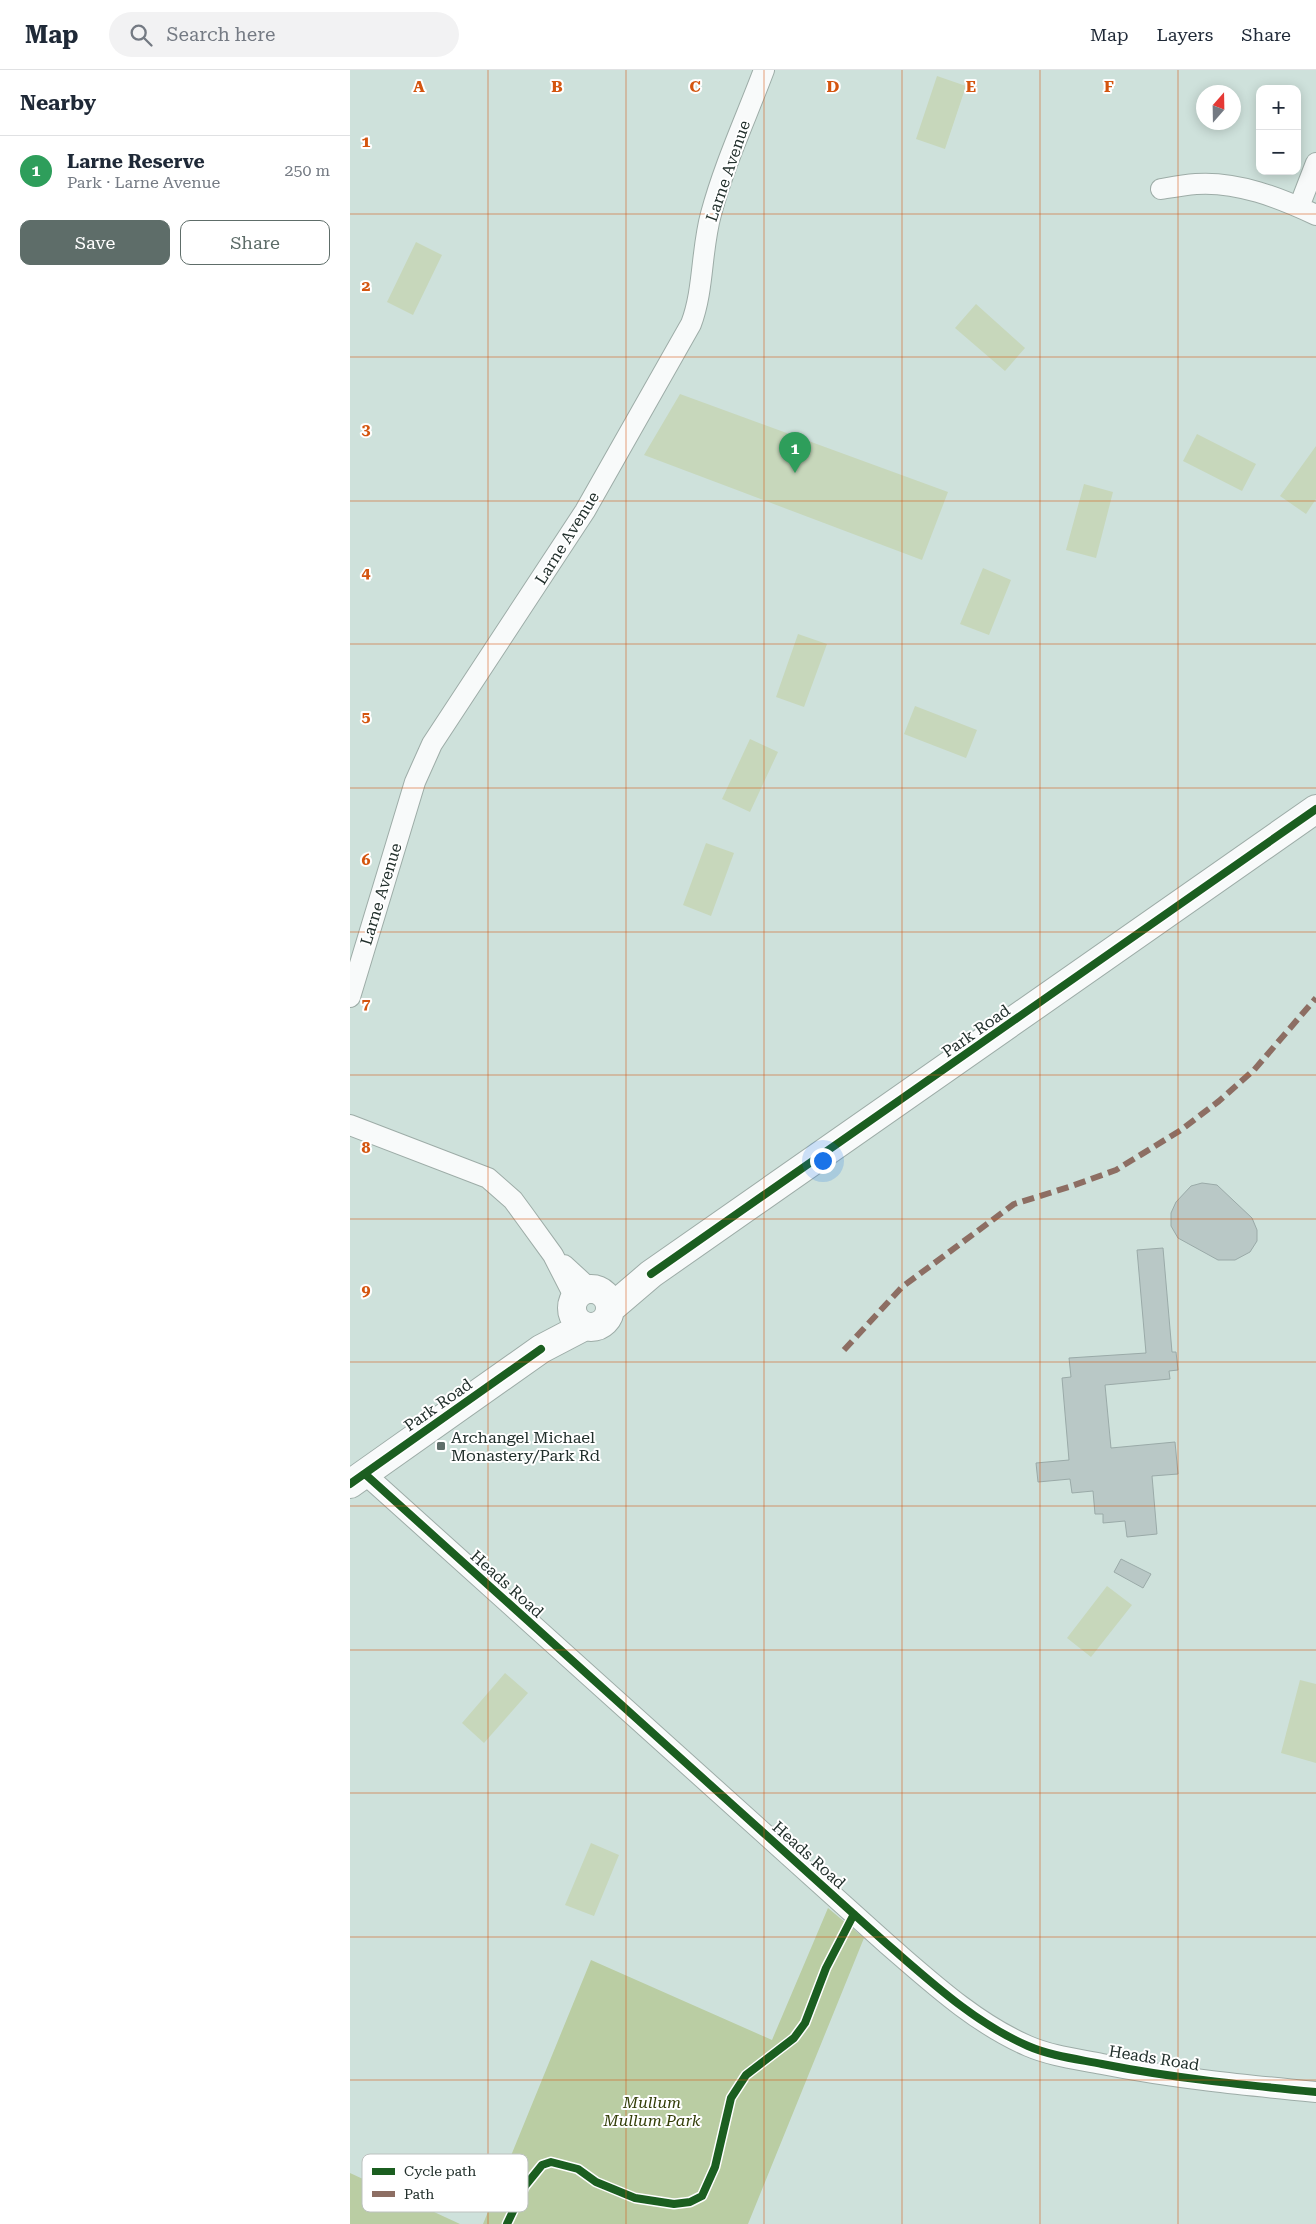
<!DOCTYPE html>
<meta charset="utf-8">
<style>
:root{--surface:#fff;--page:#f2f2f3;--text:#1f2937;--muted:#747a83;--line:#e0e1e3;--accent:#5e6d69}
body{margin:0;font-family:"Roboto Serif",serif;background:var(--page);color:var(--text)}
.controls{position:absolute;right:15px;top:15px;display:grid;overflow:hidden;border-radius:10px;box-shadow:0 2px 12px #0003}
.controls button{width:45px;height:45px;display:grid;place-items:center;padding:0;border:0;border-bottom:1px solid var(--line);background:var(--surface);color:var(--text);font:25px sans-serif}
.compass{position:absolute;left:846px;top:15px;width:45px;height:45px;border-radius:50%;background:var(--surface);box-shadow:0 2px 12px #0003;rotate:20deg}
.you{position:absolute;left:472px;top:1090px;width:18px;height:18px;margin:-12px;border:4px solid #fff;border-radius:50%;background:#1a73e8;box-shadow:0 0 0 8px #1a73e833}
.badge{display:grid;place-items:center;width:32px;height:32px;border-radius:50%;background:var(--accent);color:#fff;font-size:16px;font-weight:700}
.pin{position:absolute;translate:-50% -41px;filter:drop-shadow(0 1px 2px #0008)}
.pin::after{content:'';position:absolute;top:26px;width:18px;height:15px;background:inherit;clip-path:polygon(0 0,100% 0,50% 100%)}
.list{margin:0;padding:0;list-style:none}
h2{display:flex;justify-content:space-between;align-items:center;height:65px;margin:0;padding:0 20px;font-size:21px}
h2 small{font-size:16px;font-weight:400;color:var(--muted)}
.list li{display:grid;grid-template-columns:32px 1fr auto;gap:15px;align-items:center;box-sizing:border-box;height:70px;padding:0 20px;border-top:1px solid var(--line)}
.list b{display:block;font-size:19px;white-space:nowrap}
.list p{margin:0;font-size:16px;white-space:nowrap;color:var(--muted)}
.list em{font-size:16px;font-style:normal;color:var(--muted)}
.actions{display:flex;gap:10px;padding:15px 20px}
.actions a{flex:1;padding:11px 0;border:1px solid var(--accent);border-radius:10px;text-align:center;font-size:18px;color:var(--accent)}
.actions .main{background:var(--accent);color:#fff}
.icon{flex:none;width:28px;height:28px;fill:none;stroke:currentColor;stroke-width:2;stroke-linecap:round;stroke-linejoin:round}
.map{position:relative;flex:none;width:966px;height:2154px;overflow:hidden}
header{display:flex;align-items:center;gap:30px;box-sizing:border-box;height:70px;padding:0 25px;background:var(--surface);border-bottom:1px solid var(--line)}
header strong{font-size:24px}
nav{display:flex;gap:28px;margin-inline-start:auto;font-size:18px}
.search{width:350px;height:45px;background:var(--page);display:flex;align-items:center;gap:12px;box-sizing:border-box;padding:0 18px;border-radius:28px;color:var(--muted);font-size:19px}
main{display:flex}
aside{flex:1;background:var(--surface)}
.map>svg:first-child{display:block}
.green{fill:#c7d7bb}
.forest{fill:#bacda3}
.building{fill:#b9c8c6;stroke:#9aaaa8}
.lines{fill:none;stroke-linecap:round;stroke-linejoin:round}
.street-casing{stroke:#9daca7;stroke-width:22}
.secondary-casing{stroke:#9daca7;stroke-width:30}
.street{stroke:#f8fafa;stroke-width:20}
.secondary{stroke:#f8fafa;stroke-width:28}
.quiet{stroke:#8d6e63;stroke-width:6;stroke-dasharray:12 6;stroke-linecap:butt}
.cycleway-casing{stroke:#fff;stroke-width:11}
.cycleway{stroke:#1b5e20;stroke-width:8}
.grid{fill:none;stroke:#d4550f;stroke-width:1;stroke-opacity:0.55}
.poi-dot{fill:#5e6d69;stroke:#fff;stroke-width:2}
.labels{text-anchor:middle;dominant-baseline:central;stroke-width:4;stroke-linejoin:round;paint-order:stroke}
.street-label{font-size:16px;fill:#212f2b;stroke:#fff}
.poi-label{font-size:16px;fill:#212f2b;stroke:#fff;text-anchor:start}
.park-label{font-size:16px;font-style:italic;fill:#323d07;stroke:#fff}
.key{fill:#fff;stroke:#bcc1bf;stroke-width:1}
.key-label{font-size:14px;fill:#212f2b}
.grid-label{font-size:16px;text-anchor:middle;font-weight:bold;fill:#d4550f;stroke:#fff;stroke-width:4;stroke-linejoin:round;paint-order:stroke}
</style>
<header>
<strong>Map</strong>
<div class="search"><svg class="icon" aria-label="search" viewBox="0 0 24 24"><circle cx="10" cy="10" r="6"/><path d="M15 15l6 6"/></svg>Search here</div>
<nav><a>Map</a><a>Layers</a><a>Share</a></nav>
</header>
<main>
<aside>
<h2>Nearby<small></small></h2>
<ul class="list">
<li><span class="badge" style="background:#2e9e5b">1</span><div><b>Larne Reserve</b><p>Park · Larne Avenue</p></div><em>250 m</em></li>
</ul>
<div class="actions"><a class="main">Save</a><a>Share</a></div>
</aside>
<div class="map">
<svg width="966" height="2154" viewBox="0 0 966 2154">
<rect width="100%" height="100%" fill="#cee1db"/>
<path class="green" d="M587 6 616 16 595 79 566 69Z
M66 172 92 185 63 245 37 232Z
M626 234 675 278 655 301 605 258Z
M330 324 598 422 572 490 294 385Z
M847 364 906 394 892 421 833 391Z
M966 376V429L956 444 930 426Z
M734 414 763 422 746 488 716 480Z
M633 498 661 510 639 565 610 554Z
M448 564 477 574 454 637 426 627Z
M565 636 627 660 616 688 554 664Z
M400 669 428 682 400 742 372 729Z
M356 773 384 783 361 846 333 835Z
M757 1516 782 1535 741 1587 717 1568Z
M155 1603 178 1623 134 1673 112 1653Z
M950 1610 966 1614V1693L931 1683Z
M241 1773 269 1785 244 1846 215 1835Z"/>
<path class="forest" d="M478 1838 514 1868 398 2154H133L241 1890 422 1970Z
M0 2103 110 2154H0Z"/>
<path class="building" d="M852 1113 867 1115 902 1148 907 1160V1171L900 1182 885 1190H868L828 1168 821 1156V1143L826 1132 841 1116Z
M813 1178 822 1282H826L828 1300 819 1301 820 1309 755 1315 761 1378 825 1372 828 1404 802 1406 807 1464 777 1467 775 1451 753 1453V1444H745L743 1421 722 1423 720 1409 688 1412 686 1393 719 1390 712 1308 721 1307 719 1288 796 1283 787 1180Z
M771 1489 801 1504 793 1518 764 1502Z"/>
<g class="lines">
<defs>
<path id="street" d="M811 119C823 117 834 115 846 114 887 111 930 128 966 145
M949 137 966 93
M0 927 65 712 82 674 235 441 341 254C354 220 351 180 361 144 374 95 396 48 414 0
M0 1055 138 1108 163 1130 174 1145 203 1185 225 1228
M214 1195 240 1219
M15 1404 537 1874C581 1912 625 1953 678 1976 701 1986 727 1989 752 1994 822 2008 894 2015 966 2022"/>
<path id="secondary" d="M222 1238a19 19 0 1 1 38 0a19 19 0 1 1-38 0Z
M260 1239 301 1204 966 739
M0 1414 191 1279 235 1256"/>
</defs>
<use href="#street" class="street-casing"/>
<use href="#secondary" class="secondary-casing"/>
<use href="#street" class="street"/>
<use href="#secondary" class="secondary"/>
<path class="quiet" d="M494 1280 552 1217 664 1134 719 1117 766 1100 831 1060 869 1031 904 1000 966 928"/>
<defs>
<path id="cycleway" d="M301 1204 966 739
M15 1404 537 1874C581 1912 625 1953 678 1976 701 1986 727 1989 752 1994 822 2008 894 2015 966 2022
M0 1414 191 1279
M157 2154 175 2116 192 2095 201 2092 228 2099 246 2112 285 2128 324 2134 340 2132 352 2126 365 2097 381 2028 396 2005 444 1968 455 1953 476 1898 504 1844"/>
</defs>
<use href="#cycleway" class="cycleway-casing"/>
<use href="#cycleway" class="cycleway"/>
</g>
<path class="grid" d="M138 0V2154M276 0V2154M414 0V2154M552 0V2154M690 0V2154M828 0V2154M0 144H966M0 287H966M0 431H966M0 574H966M0 718H966M0 862H966M0 1005H966M0 1149H966M0 1292H966M0 1436H966M0 1580H966M0 1723H966M0 1867H966M0 2010H966"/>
<rect class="poi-dot" x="86" y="1371" width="10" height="10" rx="2.5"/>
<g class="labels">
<g class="street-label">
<text transform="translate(378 101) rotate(-71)">Larne Avenue</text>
<text transform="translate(217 468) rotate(-58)">Larne Avenue</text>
<text transform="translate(31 824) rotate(-73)">Larne Avenue</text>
<text transform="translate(626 961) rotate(-35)">Park Road</text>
<text transform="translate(88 1335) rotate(-35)">Park Road</text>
<text transform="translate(157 1514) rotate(42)">Heads Road</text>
<text transform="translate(459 1785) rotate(42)">Heads Road</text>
<text transform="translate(804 1988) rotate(9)">Heads Road</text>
</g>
<g class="poi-label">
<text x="101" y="1367">Archangel Michael<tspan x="101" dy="18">Monastery/Park Rd</tspan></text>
</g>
<g class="park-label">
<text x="302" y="2032">Mullum<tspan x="302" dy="18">Mullum Park</tspan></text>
</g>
</g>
<rect x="12" y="2084" width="166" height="58" rx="8" class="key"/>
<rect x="22" y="2098" width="23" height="7" fill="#1b5e20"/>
<rect x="22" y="2121" width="23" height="6" fill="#8d6e63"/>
<g class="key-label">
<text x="54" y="2106">Cycle path</text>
<text x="54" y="2129">Path</text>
</g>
<g class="grid-label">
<text x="69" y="22">A</text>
<text x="207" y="22">B</text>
<text x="345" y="22">C</text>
<text x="483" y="22">D</text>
<text x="621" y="22">E</text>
<text x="759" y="22">F</text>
<text x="16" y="77">1</text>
<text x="16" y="221">2</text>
<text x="16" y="365">3</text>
<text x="16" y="508">4</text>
<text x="16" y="652">5</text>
<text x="16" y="795">6</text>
<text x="16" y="939">7</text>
<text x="16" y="1083">8</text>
<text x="16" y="1226">9</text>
</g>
</svg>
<div class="controls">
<button>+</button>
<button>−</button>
</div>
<svg class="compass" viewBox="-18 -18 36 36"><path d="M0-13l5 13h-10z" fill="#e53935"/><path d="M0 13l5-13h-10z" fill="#747a83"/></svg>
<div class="you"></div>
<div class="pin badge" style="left:445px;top:403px;background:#2e9e5b">1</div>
</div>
</main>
